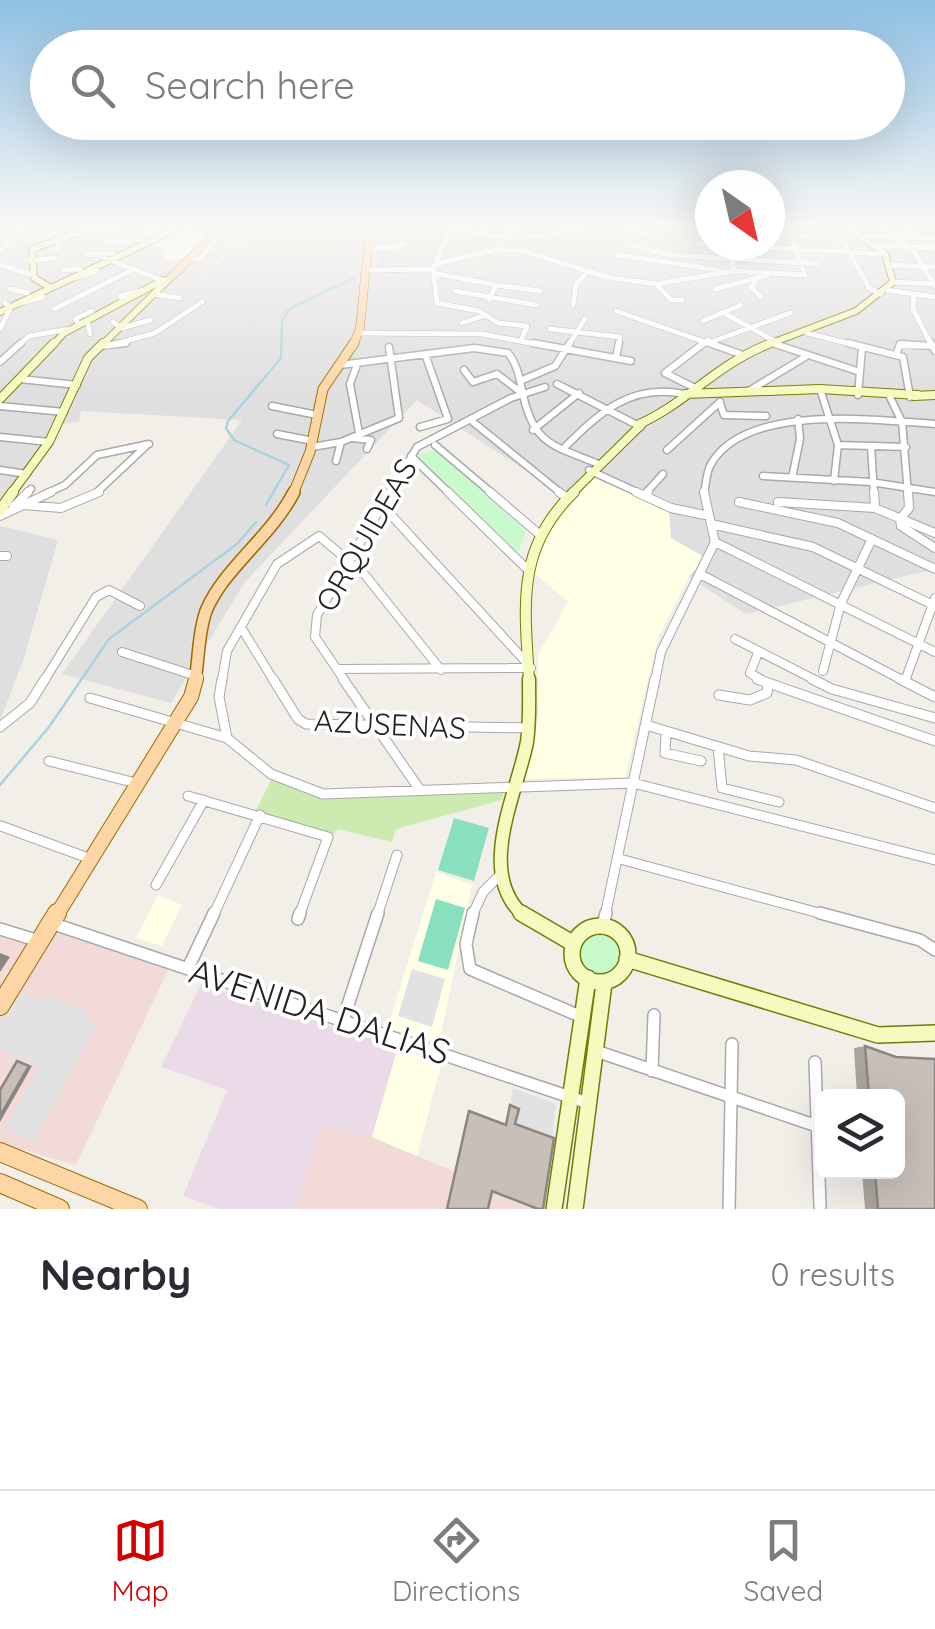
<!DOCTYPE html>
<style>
:root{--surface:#fff;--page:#f2f2f3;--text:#2b2b33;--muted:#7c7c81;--line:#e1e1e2;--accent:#d40000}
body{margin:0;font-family:Quicksand,sans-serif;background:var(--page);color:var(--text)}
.controls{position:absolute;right:30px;bottom:30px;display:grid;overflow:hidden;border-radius:15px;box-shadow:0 10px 40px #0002}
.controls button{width:90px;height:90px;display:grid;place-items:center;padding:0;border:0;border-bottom:2px solid var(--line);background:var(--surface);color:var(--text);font:50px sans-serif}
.compass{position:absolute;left:695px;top:170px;width:90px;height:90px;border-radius:50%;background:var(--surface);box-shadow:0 10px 40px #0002;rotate:146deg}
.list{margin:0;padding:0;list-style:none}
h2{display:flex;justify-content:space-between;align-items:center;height:130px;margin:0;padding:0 40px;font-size:42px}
h2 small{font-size:32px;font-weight:400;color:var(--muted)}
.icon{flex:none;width:55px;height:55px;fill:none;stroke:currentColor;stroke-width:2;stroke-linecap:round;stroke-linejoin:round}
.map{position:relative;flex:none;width:935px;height:1209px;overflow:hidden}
.search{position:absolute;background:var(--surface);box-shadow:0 10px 40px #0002;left:30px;right:30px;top:30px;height:110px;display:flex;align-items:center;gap:25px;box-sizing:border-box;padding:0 35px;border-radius:55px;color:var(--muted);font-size:38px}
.sheet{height:280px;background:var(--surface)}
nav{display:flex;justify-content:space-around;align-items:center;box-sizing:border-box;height:140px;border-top:2px solid var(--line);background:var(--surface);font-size:28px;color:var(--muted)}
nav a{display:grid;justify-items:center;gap:5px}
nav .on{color:var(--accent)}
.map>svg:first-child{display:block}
.residential{fill:#e0dfdf}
.commercial{fill:#f2dad9}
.industrial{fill:#ebdbe8}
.education{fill:#ffffe5}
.grass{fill:#cdebb0}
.park{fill:#c8facc}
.pitch{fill:#88e0be}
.parking{fill:#e2e2e2}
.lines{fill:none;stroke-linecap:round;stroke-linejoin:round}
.stream{stroke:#aad3df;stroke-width:2.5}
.street-far4-casing{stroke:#a9a9a9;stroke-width:6}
.street-far3-casing{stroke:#a9a9a9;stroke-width:9}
.street-far2-casing{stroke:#a9a9a9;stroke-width:10}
.street-far1-casing{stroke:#a9a9a9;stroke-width:11}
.street-casing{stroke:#a9a9a9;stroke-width:14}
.secondary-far4-casing{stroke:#707d05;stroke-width:8}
.secondary-far3-casing{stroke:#707d05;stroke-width:10}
.secondary-far2-casing{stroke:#707d05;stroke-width:12}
.secondary-far1-casing{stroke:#707d05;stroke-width:15}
.secondary-casing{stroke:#707d05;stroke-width:18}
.primary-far4-casing{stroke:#a06b00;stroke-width:9}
.primary-far3-casing{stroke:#a06b00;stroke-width:11}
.primary-far2-casing{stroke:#a06b00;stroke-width:14}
.primary-far1-casing{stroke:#a06b00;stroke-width:16}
.primary-casing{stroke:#a06b00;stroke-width:20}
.street-far4{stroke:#fff;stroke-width:5}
.street-far3{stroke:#fff;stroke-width:6}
.street-far2{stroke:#fff;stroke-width:8}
.street-far1{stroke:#fff;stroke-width:9}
.street{stroke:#fff;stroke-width:11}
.secondary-far4{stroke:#f7fabf;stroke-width:6}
.secondary-far3{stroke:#f7fabf;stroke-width:8}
.secondary-far2{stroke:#f7fabf;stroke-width:10}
.secondary-far1{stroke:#f7fabf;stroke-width:12}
.secondary{stroke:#f7fabf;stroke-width:15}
.primary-far4{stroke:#fcd6a4;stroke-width:8}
.primary-far3{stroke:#fcd6a4;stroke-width:9}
.primary-far2{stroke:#fcd6a4;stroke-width:11}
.primary-far1{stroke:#fcd6a4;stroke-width:14}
.primary{stroke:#fcd6a4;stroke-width:18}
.wall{fill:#aba49e}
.shaded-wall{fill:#8b8681}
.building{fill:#c7bfb8;stroke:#8b8681;stroke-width:2.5}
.labels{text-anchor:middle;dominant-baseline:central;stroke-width:8;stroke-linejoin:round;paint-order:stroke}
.street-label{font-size:30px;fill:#222;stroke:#fff}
.near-street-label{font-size:35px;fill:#222;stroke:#fff}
</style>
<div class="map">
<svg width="935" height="1209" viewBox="0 0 935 1209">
<rect width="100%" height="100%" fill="#f2efe9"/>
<path class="residential" d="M0 226H241L244 232 198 281 250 234 244 226H710V245H770V226H935V569L746 614 417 400 245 582 171 703 62 674 242 420 81 411 79 422 61 424 0 522Z
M0 526 58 540 23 661 0 721Z"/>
<path class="commercial" d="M48 923 171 964 76 1165 0 1143V934L36 943Z
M321 1124 372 1137 543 1209H295Z"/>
<path class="industrial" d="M201 984 398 1047 372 1137 321 1125 295 1209H220L183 1196 227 1090 161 1067Z"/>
<path class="education" d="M186 226 207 229 206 237 186 259 165 260 164 249 147 244Z
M594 478 669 510 671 538 706 558 689 576 658 638 625 777 525 779 538 717V655L568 602 532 571 545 532Z
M436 872 472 885 437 1053 441 1065 417 1156 372 1137 398 1047V1040L385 1036Z
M158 895 182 905 162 946 136 938Z"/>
<path class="grass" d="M272 778 321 793 505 787 502 800 396 829 392 842 338 829 333 834 256 810Z"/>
<path class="park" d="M436 449 526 531 518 554 416 455Z
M577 954a22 22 0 1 1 44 0a22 22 0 1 1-44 0Z"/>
<path class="pitch" d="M454 818 489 828 474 881 438 870Z
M436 899 465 908 448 970 418 961Z"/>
<path class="parking" d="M412 969 445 979 432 1027 398 1016Z
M15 991 42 1000 46 995 89 1013 85 1020 96 1024 35 1141 6 1126 40 1066 0 1049V1016Z
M513 1088 556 1104 552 1138 514 1124 510 1106Z"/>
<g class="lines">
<path class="stream" d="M379 267 384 263 379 248 383 226
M266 505 289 465 234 440 226 428 228 421 281 358 282 322 289 309 356 277
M0 785 49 727 109 639 237 544 256 522"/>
<defs>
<path id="street-far4" d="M363 226 366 237
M451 226 433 269 437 303 479 311
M453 226C499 243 543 239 589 226
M622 226 650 236
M877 226 911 247 935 286
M902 226 918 235
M669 228 710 231
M144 229 170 227
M82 233 117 230
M477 234 492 227
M770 235 811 236
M498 236 521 226
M863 236 935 238
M825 237 843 240 869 288 881 294
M108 242 143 239
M698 244H710
M729 245 885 254
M632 246 670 255 818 264
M878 246 935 248
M366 248H396L404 243
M57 249 60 238
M0 251 23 226
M86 255 113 253
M618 255 719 270
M104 258 166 282
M189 259H200L222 233 211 231
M30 261 56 258
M435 264 500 249 523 251 611 278 656 284 734 271 730 245
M0 265 33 275
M889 265 935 267
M63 270 80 269
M367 270 433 269
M733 271 805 275 787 226
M434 273 496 285
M74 278 97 271
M757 280 751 287 761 297
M893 282 933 284
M656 284 671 300H682
M10 289 27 293
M715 289 768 275
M886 290 935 297
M455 291 536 305
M154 294 180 298
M914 294 913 309 932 346
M489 300 496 285 540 291
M123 301 120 296 144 290
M17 304 43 297
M573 305 576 284 588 271
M54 309 134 269
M479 311 498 323 527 326 521 341
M616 311 716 346
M724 313 778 343
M87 320 90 334
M703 321 741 305
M113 322 122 328 150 320
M462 323 483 316
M79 324 75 319 92 311
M0 329 11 307 5 303
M550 329 620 337 618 346
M360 333 482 334 546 346
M807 333 858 346
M711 342 790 313
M775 344 780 346
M18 346 29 336 70 329
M108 346 155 333 202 302
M568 346 585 319
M701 346 708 340
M899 346H927"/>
<path id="street-far3" d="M533 343 631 361
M709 343 743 355
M848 343 903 357 910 397
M931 343 935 351
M775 344 857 371
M100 346 126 343
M896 355 900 344 933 346
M616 357 619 343
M0 362 21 343
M340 365 474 348 508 353C517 364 519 376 522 390 533 446 553 445 601 465
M357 365 350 384 359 433
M464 370 473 382 497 374 519 391
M20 379 77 385
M520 381 555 366 570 343
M557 384 641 427
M693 387 665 373 704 343
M820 389 838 445 834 481
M747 392 805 357
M888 393 902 422 908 494
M858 395 862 348
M720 403 724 415 766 416
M0 406 64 412
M272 406 317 415
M473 422 562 494
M420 427 448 419 425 354
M533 430 579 393
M277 434 313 441
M0 437 49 442
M352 438 371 440 367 449
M435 445 493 494
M838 445 906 447
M871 446 874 494
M312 447 341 442 399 418 389 347
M564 448C600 412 631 383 684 394
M667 450 720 402
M411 456 450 494
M336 461 341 442
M0 470 27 474
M589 470 641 494
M763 476 871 482 935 492
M792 478 800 439 798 419
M26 494 31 489
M45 494 65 485 97 455 149 444
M95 494 146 446
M389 494 417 447 511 398 545 387
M645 494 663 474
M704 494C706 485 706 472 711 464 746 403 876 420 935 424"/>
<path id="street-far2" d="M448 492 527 569
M490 492 539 534
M559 492 567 498
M636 492 671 508 705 515
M874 492 875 508
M644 496 648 492
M739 502 838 523 935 569
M778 502 875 508 935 533
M381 504 527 663
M24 505 61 508 99 492
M13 507 28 492
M0 516 51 492
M900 519 909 508 908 492
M900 519 901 526 935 548
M711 524 813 547 935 606
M715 542 935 652
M0 556H7
M700 574 904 681
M242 629 274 681
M735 639 817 681
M122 652 199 677
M758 653 750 673 764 681
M337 669 531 668
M823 671 841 603 872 539
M44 681 96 597 109 590 140 606
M222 681 227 651 277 564 319 536 365 575 441 670
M345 681 315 637 317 615 390 492
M655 681 661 652 715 542 704 492
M905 681 935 598"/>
<path id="street-far1" d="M222 679 219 697 227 738
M273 679 298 719 306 724 529 728
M343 679 420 790
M757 679 935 741
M812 679 832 689 935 718
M900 679 935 697
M719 695 750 700 767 693 768 685
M90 698 227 738
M646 725 749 756 796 760 935 808
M0 727 30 703 45 679
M666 732 665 753 701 761
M227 738 271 774 323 794 633 783 935 860
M718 747 722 788 779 802
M49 761 136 783
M188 796 328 837 299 916
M1 826 91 859
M620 859 830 916
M156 885 204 800
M213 916 260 815
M377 916 397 855
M472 916 483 892 501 874
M605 916 655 679"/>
<path id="street" d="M473 913 466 944 470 969 582 1017
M820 913 920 940 935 950
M298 919 300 913
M51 923 588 1103
M603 925 606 913
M0 929 39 941
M188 968 214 913
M343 1020 378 913
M596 1051 814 1125
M815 1062 820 1206
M652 1071 654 1015
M729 1209 732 1044"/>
<path id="secondary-far4" d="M199 226 211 229
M51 288 34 278 32 249 97 226
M0 312 183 226
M52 346 64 333 163 280
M101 346 172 276
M764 346 856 311 893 282 885 254 846 226"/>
<path id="secondary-far3" d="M685 394 820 389 918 395
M914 396 935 395
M0 399 54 343
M637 425C686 404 716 364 771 343
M11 494 49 442 88 358 103 343
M571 494 642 424"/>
<path id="secondary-far2" d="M0 510 13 492
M529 681C525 606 515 549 574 492"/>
<path id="secondary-far1" d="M524 916C475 873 517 794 527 742 530 721 529 700 529 679"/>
<path id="secondary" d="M521 913 574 944
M572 954a28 28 0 1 1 56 0a28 28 0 1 1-56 0Z
M627 959 878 1035 935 1033
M554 1209 588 978
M575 1209 604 983"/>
<path id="primary-far4" d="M172 276 208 241 211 226
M353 346 360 328 370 226"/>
<path id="primary-far3" d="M293 494 310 452 323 389 354 343"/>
<path id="primary-far2" d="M195 681C199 658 198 633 206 611 223 569 271 537 294 492"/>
<path id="primary-far1" d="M56 916 191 697 196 679"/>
<path id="primary" d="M0 1006 57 913
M0 1152 138 1209
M0 1183 60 1209"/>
</defs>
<use href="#street-far4" class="street-far4-casing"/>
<use href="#street-far3" class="street-far3-casing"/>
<use href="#street-far2" class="street-far2-casing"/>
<use href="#street-far1" class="street-far1-casing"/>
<use href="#street" class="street-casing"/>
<use href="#secondary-far4" class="secondary-far4-casing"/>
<use href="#secondary-far3" class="secondary-far3-casing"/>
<use href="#secondary-far2" class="secondary-far2-casing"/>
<use href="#secondary-far1" class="secondary-far1-casing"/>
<use href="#secondary" class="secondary-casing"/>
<use href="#primary-far4" class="primary-far4-casing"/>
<use href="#primary-far3" class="primary-far3-casing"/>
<use href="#primary-far2" class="primary-far2-casing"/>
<use href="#primary-far1" class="primary-far1-casing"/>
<use href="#primary" class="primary-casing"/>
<use href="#street-far4" class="street-far4"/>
<use href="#street-far3" class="street-far3"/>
<use href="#street-far2" class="street-far2"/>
<use href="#street-far1" class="street-far1"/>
<use href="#street" class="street"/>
<use href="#secondary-far4" class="secondary-far4"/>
<use href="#secondary-far3" class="secondary-far3"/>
<use href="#secondary-far2" class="secondary-far2"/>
<use href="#secondary-far1" class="secondary-far1"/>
<use href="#secondary" class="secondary"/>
<use href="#primary-far4" class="primary-far4"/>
<use href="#primary-far3" class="primary-far3"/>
<use href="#primary-far2" class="primary-far2"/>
<use href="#primary-far1" class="primary-far1"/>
<use href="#primary" class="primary"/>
</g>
<path class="wall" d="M865 1046 896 1057 935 1209H865L862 1172H898V1096H857L854 1048Z"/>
<path class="shaded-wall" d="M0 953 10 957 0 972Z
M20 1062 32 1066 0 1122V1116Z"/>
<path class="building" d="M865 1046 896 1057 935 1059V1209H878L875 1172H898V1096H869Z
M17 1061 29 1066 0 1116V1090Z
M510 1105 519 1109 515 1124 554 1138 543 1209H538L492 1191 488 1209H447L469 1111 506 1125Z"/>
<linearGradient id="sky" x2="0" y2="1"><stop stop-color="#8fc0e4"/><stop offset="0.57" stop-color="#f9f8f5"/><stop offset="1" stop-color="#f9f8f5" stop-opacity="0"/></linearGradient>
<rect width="935" height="395" fill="url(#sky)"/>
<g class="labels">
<g class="street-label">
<text transform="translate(366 535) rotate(-60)">ORQUIDEAS</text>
<text transform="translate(390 724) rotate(3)">AZUSENAS</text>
</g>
<g class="near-street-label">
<text transform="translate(320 1011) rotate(18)">AVENIDA DALIAS</text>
</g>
</g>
</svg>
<div class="controls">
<button><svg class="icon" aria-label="layers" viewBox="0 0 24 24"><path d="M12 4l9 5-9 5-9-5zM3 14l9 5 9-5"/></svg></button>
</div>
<svg class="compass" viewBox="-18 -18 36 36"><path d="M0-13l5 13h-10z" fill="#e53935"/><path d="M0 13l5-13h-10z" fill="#7c7c81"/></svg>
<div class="search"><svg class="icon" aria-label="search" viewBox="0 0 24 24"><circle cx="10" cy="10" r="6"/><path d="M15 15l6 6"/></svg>Search here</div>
</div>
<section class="sheet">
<h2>Nearby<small>0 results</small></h2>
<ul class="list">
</ul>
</section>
<nav>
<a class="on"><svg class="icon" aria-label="map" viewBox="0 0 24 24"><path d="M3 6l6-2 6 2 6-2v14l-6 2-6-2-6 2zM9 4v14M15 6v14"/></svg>Map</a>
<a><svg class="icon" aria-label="directions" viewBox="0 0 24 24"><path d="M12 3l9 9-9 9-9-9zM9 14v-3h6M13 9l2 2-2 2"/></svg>Directions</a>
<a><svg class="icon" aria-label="saved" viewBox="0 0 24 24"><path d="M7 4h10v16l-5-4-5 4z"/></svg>Saved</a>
</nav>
